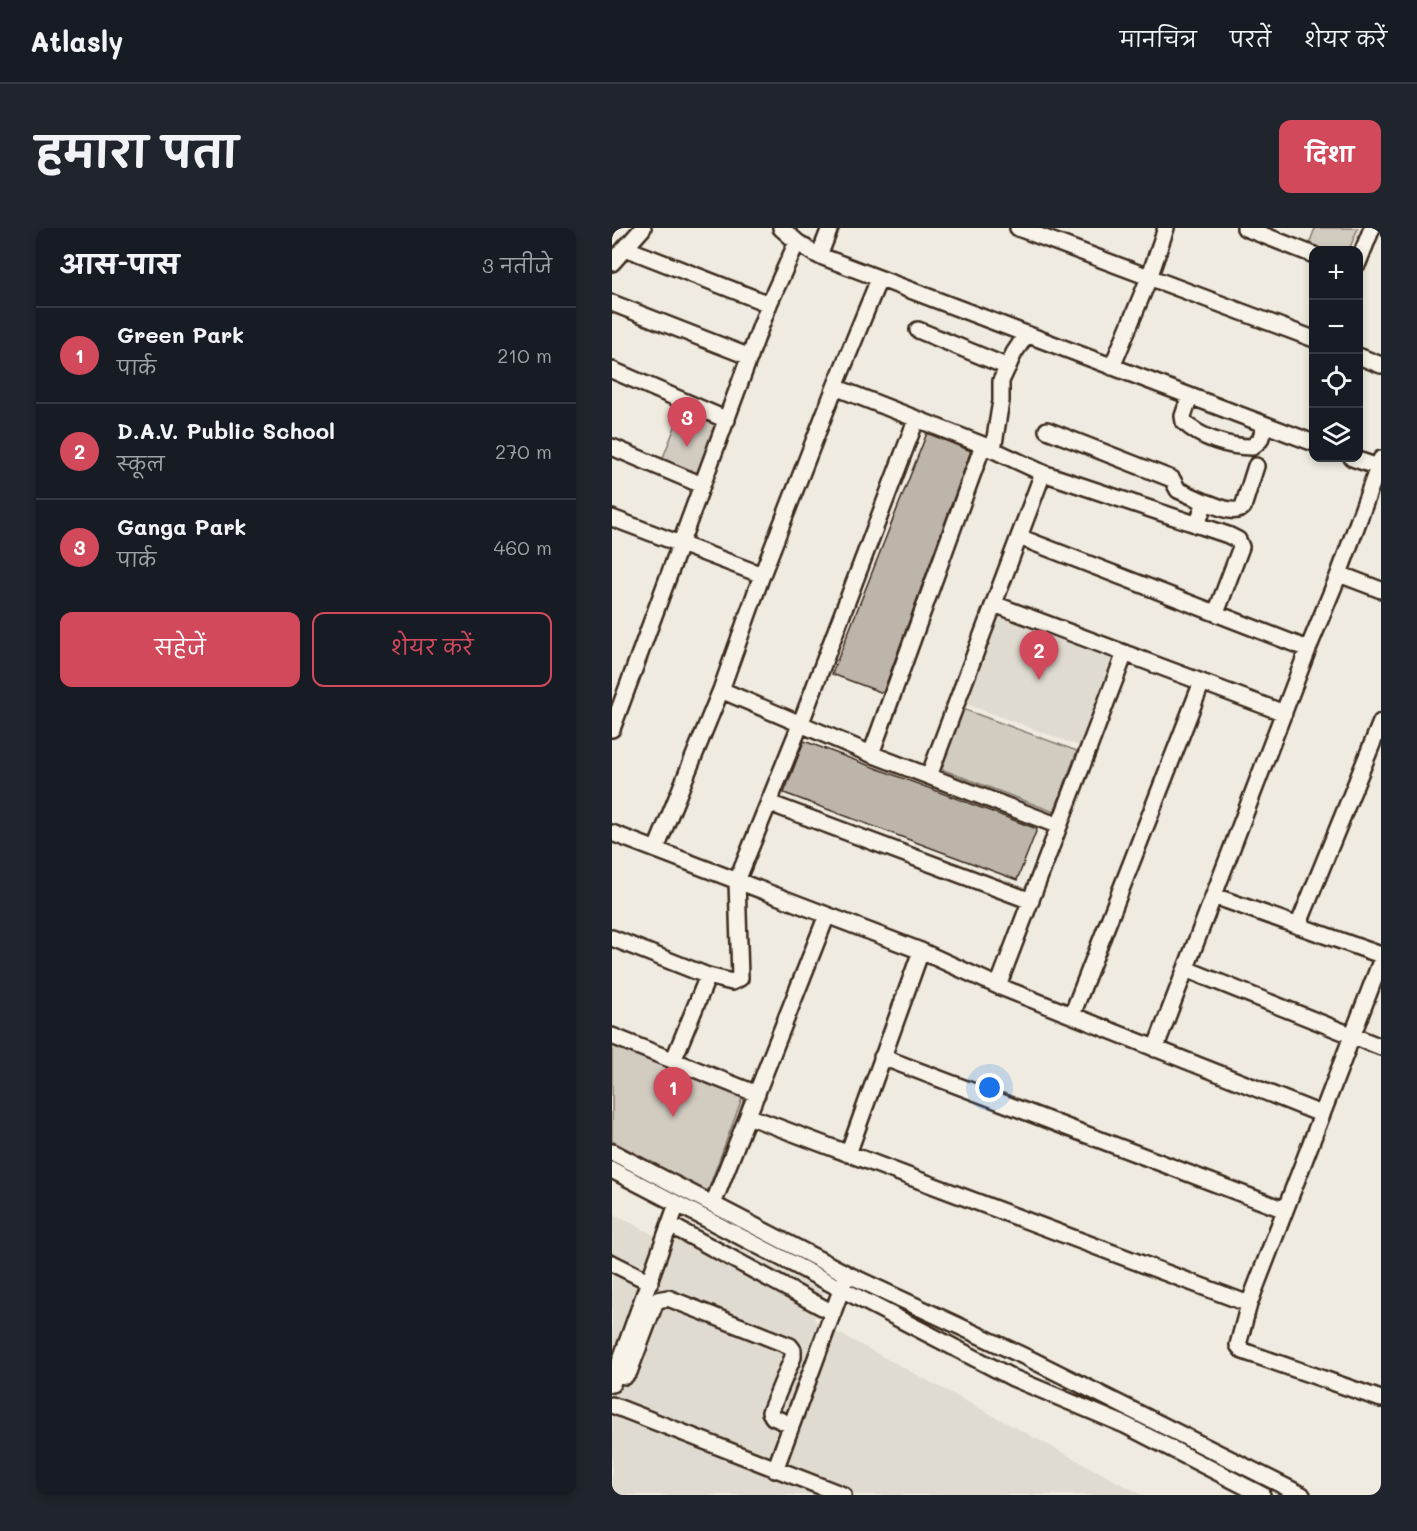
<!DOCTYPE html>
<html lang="hi">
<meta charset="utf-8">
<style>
:root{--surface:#171b24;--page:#20242c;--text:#f1f3f6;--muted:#9ea1a6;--line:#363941;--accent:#d1495b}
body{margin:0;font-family:Mali,"Playpen Sans Deva",sans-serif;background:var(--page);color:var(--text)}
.controls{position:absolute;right:18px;top:18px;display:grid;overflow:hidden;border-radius:12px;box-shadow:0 3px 9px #0003}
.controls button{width:54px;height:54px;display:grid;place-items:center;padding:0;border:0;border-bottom:2px solid var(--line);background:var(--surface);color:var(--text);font:30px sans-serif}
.you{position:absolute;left:378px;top:860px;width:21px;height:21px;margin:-15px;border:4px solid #fff;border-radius:50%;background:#1a73e8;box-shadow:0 0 0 9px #1a73e833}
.badge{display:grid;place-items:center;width:39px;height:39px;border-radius:50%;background:var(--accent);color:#fff;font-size:20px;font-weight:700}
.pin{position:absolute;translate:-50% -50px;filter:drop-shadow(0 2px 3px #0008)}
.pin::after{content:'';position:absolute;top:32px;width:21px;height:18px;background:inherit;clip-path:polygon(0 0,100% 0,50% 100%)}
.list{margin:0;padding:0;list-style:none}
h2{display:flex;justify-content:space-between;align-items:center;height:78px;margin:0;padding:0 24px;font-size:26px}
h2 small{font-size:20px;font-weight:400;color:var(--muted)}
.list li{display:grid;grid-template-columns:39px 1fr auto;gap:18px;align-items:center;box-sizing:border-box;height:96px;padding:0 24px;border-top:2px solid var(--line)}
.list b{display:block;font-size:22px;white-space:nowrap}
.list p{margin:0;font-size:20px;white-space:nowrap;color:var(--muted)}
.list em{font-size:20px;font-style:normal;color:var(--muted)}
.actions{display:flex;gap:12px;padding:18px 24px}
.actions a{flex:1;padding:14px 0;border:2px solid var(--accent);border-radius:12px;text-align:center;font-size:21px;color:var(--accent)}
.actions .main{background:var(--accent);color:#fff}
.icon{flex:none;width:33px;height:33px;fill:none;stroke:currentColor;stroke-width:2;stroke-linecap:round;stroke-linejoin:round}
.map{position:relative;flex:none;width:769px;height:1267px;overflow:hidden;border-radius:12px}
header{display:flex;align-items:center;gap:36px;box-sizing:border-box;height:84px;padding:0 30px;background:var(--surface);border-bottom:2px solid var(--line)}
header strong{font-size:28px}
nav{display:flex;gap:33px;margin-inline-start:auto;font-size:21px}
.intro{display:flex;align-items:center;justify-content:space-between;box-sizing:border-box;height:144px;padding:0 36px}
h1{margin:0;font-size:42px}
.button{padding:15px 27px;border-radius:12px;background:var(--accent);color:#fff;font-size:21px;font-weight:700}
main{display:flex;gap:36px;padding:0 36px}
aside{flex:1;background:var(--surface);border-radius:12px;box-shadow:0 3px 9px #0003}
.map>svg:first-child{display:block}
.built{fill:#e0dbd0}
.green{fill:#d1cbc0;stroke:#867a6f;stroke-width:1.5}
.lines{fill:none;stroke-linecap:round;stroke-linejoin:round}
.stream{stroke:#7e7266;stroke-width:3}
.building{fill:#bdb5aa;stroke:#3b2a1e;stroke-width:1.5}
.minor-casing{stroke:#3b2a1e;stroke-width:20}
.minor{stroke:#f7f3e8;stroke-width:15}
</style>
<header>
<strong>Atlasly</strong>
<nav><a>मानचित्र</a><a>परतें</a><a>शेयर करें</a></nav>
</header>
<div class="intro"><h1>हमारा पता</h1><a class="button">दिशा</a></div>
<main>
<aside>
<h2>आस-पास<small>3 नतीजे</small></h2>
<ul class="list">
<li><span class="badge">1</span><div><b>Green Park</b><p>पार्क</p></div><em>210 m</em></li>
<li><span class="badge">2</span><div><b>D.A.V. Public School</b><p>स्कूल</p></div><em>270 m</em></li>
<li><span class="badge">3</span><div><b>Ganga Park</b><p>पार्क</p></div><em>460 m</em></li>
</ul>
<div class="actions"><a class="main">सहेजें</a><a>शेयर करें</a></div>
</aside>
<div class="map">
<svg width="769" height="1267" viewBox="0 0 769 1267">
<rect width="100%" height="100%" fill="#efebe0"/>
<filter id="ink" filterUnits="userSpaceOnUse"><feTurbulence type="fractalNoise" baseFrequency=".0167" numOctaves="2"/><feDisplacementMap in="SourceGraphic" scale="12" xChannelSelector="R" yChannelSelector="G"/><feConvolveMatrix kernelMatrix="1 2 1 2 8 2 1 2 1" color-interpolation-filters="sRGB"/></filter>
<g filter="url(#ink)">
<path class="built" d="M387 386 500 428 467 518 354 476Z
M0 985 61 1017 70 993 212 1064 202 1092 530 1267H0Z"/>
<path class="green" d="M703 0H746L737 22H704L696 19Z
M70 181 105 194 85 246 50 232Z
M351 481 465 523 442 584 329 541Z
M0 814 132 865 95 965 0 913Z"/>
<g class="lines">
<path class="stream" d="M0 5 4 0"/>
</g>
<path class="building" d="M315 205 359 223 271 465 220 446Z
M192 513 425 601 405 652 172 565Z"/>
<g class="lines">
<defs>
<path id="minor" d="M169 0 185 14 203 26 702 215
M406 0 702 111
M633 0 702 27
M13 20 157 76
M207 28 218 0
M0 35 31 0
M746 35 760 0
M0 75 138 129
M306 102 396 139
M746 128 769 137
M500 139 537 50 554 0
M0 142 115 192
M223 159 371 217 431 245 616 307 626 312 629 319 604 385
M578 168 571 188 572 194C588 210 617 219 640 219L648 212 653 197
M435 202 560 251 566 262 593 274 585 297
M0 219 90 257
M381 222 389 173V153L402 125 414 107
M740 230 766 239
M593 274C604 277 622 288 631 279L644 238
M0 290 150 347
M407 309 696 421
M727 346 769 362
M382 376 672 485
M109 462 259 526 447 598
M0 501 157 76 185 14
M259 526 371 217
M317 548 431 245
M157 575 419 673
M0 605 309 723 386 758 709 886
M44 621 109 462 150 347 223 159 267 51
M602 668 769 727
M686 698 769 494
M0 710 96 748 120 754 128 750 125 653 188 497 304 192
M769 733 637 1076 626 1117 631 1123 769 1171
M574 741 769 819
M386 758 513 425
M460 787 590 454
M0 808 145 866
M543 821 696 421 727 346 769 231
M270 829 673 982
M61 833 96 748
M136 888 637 1076
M0 924 235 1046 418 1131 690 1267
M236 926 309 723
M0 942 401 1150 513 1197 650 1267
M101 976 215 687
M58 997 221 1085
M0 1035 38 1054
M5 1145 13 1148 17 1144 42 1078 45 1072 56 1070 178 1118 181 1122V1129L158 1184 161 1189 179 1197
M0 1156 65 976
M0 1177 231 1267
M163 1242 232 1054"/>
</defs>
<use href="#minor" class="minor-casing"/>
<use href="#minor" class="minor"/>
</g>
</g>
</svg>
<div class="controls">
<button>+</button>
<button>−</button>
<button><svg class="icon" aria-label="locate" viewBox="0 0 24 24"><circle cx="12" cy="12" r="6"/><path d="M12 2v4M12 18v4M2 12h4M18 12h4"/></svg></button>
<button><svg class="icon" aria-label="layers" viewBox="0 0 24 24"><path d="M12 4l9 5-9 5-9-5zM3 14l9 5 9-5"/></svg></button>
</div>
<div class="you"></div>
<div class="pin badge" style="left:61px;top:889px">1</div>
<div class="pin badge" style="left:427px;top:452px">2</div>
<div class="pin badge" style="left:75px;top:219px">3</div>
</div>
</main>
